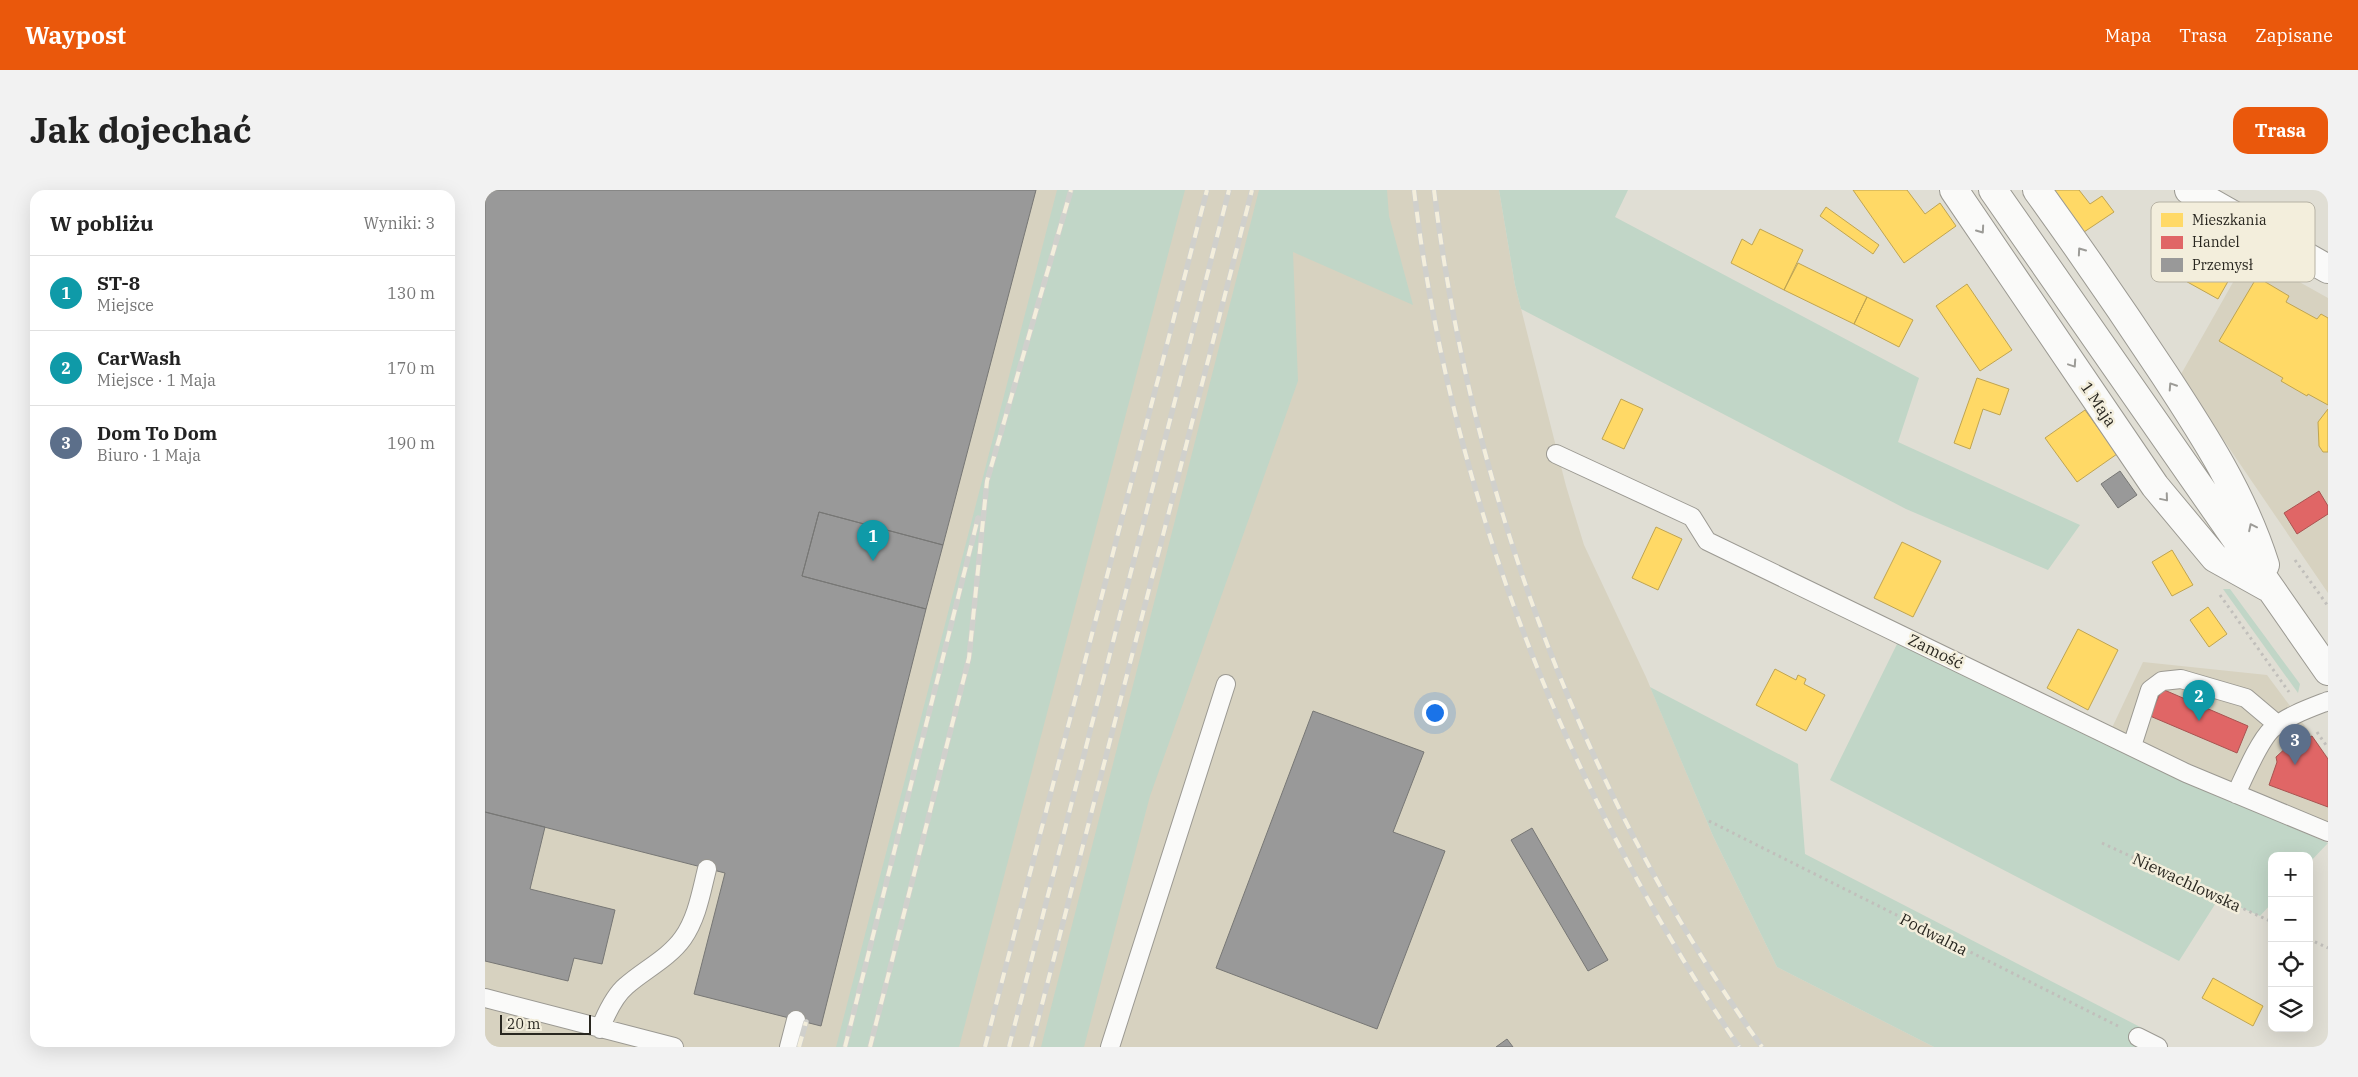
<!DOCTYPE html>
<html lang="pl">
<meta charset="utf-8">
<style>
:root{--surface:#fff;--page:#f2f2f2;--text:#222;--muted:#767676;--line:#e0e0e0;--accent:#ea580c}
body{margin:0;font-family:"IBM Plex Serif",serif;background:var(--page);color:var(--text)}
.controls{position:absolute;right:15px;bottom:15px;display:grid;overflow:hidden;border-radius:10px;box-shadow:0 5px 20px #0002}
.controls button{width:45px;height:45px;display:grid;place-items:center;padding:0;border:0;border-bottom:1px solid var(--line);background:var(--surface);color:var(--text);font:25px sans-serif}
.scale{position:absolute;left:15px;bottom:12px;width:91px;box-sizing:border-box;padding-left:5px;border:2px solid #292720;border-top:0;font-size:14px;line-height:18px;white-space:nowrap;color:#292720;-webkit-text-stroke:4px #f3eedc;paint-order:stroke}
.you{position:absolute;left:949px;top:522px;width:18px;height:18px;margin:-12px;border:4px solid #fff;border-radius:50%;background:#1a73e8;box-shadow:0 0 0 8px #1a73e833}
.badge{display:grid;place-items:center;width:32px;height:32px;border-radius:50%;background:var(--accent);color:#fff;font-size:16px;font-weight:700}
.pin{position:absolute;translate:-50% -41px;filter:drop-shadow(0 1px 2px #0008)}
.pin::after{content:'';position:absolute;top:26px;width:18px;height:15px;background:inherit;clip-path:polygon(0 0,100% 0,50% 100%)}
.list{margin:0;padding:0;list-style:none}
h2{display:flex;justify-content:space-between;align-items:center;height:65px;margin:0;padding:0 20px;font-size:21px}
h2 small{font-size:16px;font-weight:400;color:var(--muted)}
.list li{display:grid;grid-template-columns:32px 1fr auto;gap:15px;align-items:center;box-sizing:border-box;height:75px;padding:0 20px;border-top:1px solid var(--line)}
.list b{display:block;font-size:19px;white-space:nowrap}
.list p{margin:0;font-size:16px;white-space:nowrap;color:var(--muted)}
.list em{font-size:16px;font-style:normal;color:var(--muted)}
.icon{flex:none;width:28px;height:28px;fill:none;stroke:currentColor;stroke-width:2;stroke-linecap:round;stroke-linejoin:round}
.map{position:relative;flex:none;width:1843px;height:857px;overflow:hidden;border-radius:15px}
header{display:flex;align-items:center;gap:30px;box-sizing:border-box;height:70px;padding:0 25px;background:var(--accent);color:#fff}
header strong{font-size:24px}
nav{display:flex;gap:28px;margin-inline-start:auto;font-size:18px}
.intro{display:flex;align-items:center;justify-content:space-between;box-sizing:border-box;height:120px;padding:0 30px}
h1{margin:0;font-size:35px}
.button{padding:12px 22px;border-radius:15px;background:var(--accent);color:#fff;font-size:18px;font-weight:700}
main{display:flex;gap:30px;padding:0 30px}
aside{flex:1;background:var(--surface);border-radius:15px;box-shadow:0 5px 20px #0002}
.map>svg:first-child{display:block}
.built{fill:#d7d2c0}
.green{fill:#c1d6c7}
.homes{fill:#ffd966;stroke:#bfa451}
.shops{fill:#e06666;stroke:#a95351}
.industry{fill:#999;stroke:#777775}
.lines{fill:none;stroke-linecap:round;stroke-linejoin:round}
.lane-casing{stroke:#9b9992;stroke-width:20}
.street-casing{stroke:#9b9992;stroke-width:30}
.secondary-casing{stroke:#9b9992;stroke-width:30}
.path{stroke:#c1bfbb;stroke-width:3;stroke-dasharray:2.5 4;stroke-linecap:butt}
.lane{stroke:#fafaf9;stroke-width:18}
.street{stroke:#fafaf9;stroke-width:28}
.secondary{stroke:#fafaf9;stroke-width:28}
.rail-casing{stroke:#d0d0cc;stroke-width:5.5}
.rail{stroke:#f3eedc;stroke-width:4;stroke-dasharray:11;stroke-linecap:butt}
.oneway{stroke:#9c9b97}
.labels{text-anchor:middle;dominant-baseline:central;stroke-width:5;stroke-linejoin:round;paint-order:stroke}
.street-label{font-size:16px;fill:#292720;stroke:#f3eedc}
.key{fill:#f3eedc;stroke:#b6b2a4;stroke-width:1}
.key-label{font-size:14px;fill:#292720}
</style>
<header>
<strong>Waypost</strong>
<nav><a>Mapa</a><a>Trasa</a><a>Zapisane</a></nav>
</header>
<div class="intro"><h1>Jak dojechać</h1><a class="button">Trasa</a></div>
<main>
<aside>
<h2>W pobliżu<small>Wyniki: 3</small></h2>
<ul class="list">
<li><span class="badge" style="background:#0f9aa8">1</span><div><b>ST-8</b><p>Miejsce</p></div><em>130 m</em></li>
<li><span class="badge" style="background:#0f9aa8">2</span><div><b>CarWash</b><p>Miejsce · 1 Maja</p></div><em>170 m</em></li>
<li><span class="badge" style="background:#5c6f8a">3</span><div><b>Dom To Dom</b><p>Biuro · 1 Maja</p></div><em>190 m</em></li>
</ul>
</aside>
<div class="map">
<svg width="1843" height="857" viewBox="0 0 1843 857">
<rect width="100%" height="100%" fill="#e0ded4"/>
<path class="built" d="M0 0H1014L1030 95 1081 296 1099 355 1161 487 1228 646 1292 777 1449 857H0Z
M1764 64 1843 108V403L1695 186Z
M1658 472 1782 485 1843 567V636L1625 542Z"/>
<path class="green" d="M572 0H700L474 857H351Z
M774 0H902L904 26 928 115 808 62 813 191 665 606 599 857H556Z
M1014 0H1143L1130 27 1434 188 1413 252 1595 335 1563 380 1421 319 1036 119 1030 95Z
M1738 399H1745L1815 494 1813 503Z
M1414 450 1699 590 1843 653 1824 673V666H1787V713L1775 726 1734 708 1694 771 1345 590Z
M1165 497 1313 574 1320 664 1657 838V857H1449L1292 777 1228 646Z"/>
<path class="homes" d="M1368 0H1422L1440 24 1455 13 1471 36 1419 73Z
M1565 0H1594L1605 14 1617 6 1629 22 1596 44Z
M1341 17 1394 55 1388 64 1335 26Z
M1275 39 1318 60 1299 100 1246 73 1257 49 1267 55Z
M1709 47 1754 72 1733 109 1688 84Z
M1313 73 1382 107 1369 134 1299 100Z
M1772 87 1804 106 1801 112 1832 129 1836 124 1843 128V215L1823 204 1822 206 1796 191 1798 188 1734 151Z
M1482 94 1527 160 1495 181 1451 116Z
M1382 107 1428 130 1414 157 1369 134Z
M1492 188 1524 199 1515 225 1498 219 1485 259 1469 253Z
M1136 209 1158 219 1139 259 1117 249Z
M1843 219V262H1838L1834 256 1833 232Z
M1600 220 1632 264 1592 292 1560 248Z
M1171 337 1197 349 1173 400 1147 388Z
M1417 352 1456 371 1428 427 1389 408Z
M1687 360 1708 395 1687 406 1667 372Z
M1723 417 1742 444 1724 457 1705 430Z
M1593 439 1633 460 1603 520 1562 498Z
M1290 479 1311 490 1313 485 1321 489 1319 494 1340 505 1321 541 1271 515Z
M1728 788 1778 816 1768 836 1717 808Z"/>
<path class="shops" d="M1834 301 1843 316V324L1812 344 1799 323Z
M1677 499 1763 536 1752 563 1665 526Z
M1827 546 1843 569V617L1784 595 1792 572 1791 567 1804 555 1806 556Z"/>
<path class="industry" d="M0 0H551L458 355 334 322 317 386 441 419 336 836 209 804 240 683 0 622Z
M1635 281 1652 305 1633 318 1616 294Z
M334 322 458 355 441 419 317 386Z
M828 521 939 562 908 642 960 661 892 839 731 778Z
M0 622 60 637 45 699 130 720 117 774 89 768 83 791 0 771Z
M1047 638 1123 770 1103 781 1026 650Z
M1022 849 1028 857H1011Z"/>
<g class="lines">
<defs>
<path id="lane" d="M1071 264 1207 327 1222 351 1701 583 1843 642
M1647 556 1665 500 1677 491 1696 489 1761 508 1793 535
M1751 604C1759 587 1774 551 1787 539 1802 526 1825 518 1843 511
M0 808 189 857
M115 839C121 824 129 806 141 796 159 780 184 768 198 748 212 728 216 703 222 679
M1653 847 1673 857
M304 857 311 830
M625 857 741 494"/>
<path id="street" d="M1704 0 1843 79"/>
<path id="secondary" d="M1469 0 1670 296 1730 368 1782 397
M1508 0 1843 481
M1552 0C1596 61 1638 122 1679 184 1719 245 1758 305 1780 375"/>
</defs>
<use href="#lane" class="lane-casing"/>
<use href="#street" class="street-casing"/>
<use href="#secondary" class="secondary-casing"/>
<path class="path" d="M1810 370 1843 416
M1735 405 1804 502
M1832 542 1843 558
M1224 631 1633 836
M1617 653 1787 732
M1824 749 1843 758"/>
<use href="#lane" class="lane"/>
<use href="#street" class="street"/>
<use href="#secondary" class="secondary"/>
<defs>
<path id="rail" d="M929 0C966 307 1081 601 1254 857
M949 0C986 303 1099 608 1277 857
M314 857 321 832
M360 857 493 328
M385 857 484 468 502 291 586 0
M500 857 722 0
M524 857 744 0
M546 857 767 0"/>
</defs>
<use href="#rail" class="rail-casing"/>
<use href="#rail" class="rail"/>
</g>
<defs><path id="oneway-chevron" d="M-2-3.5L2.5 0L-2 3.5" fill="none" stroke-width="1.6" stroke-linecap="round" stroke-linejoin="round" transform="scale(1.25)"/></defs>
<g class="oneway">
<use href="#oneway-chevron" transform="translate(1496 40) rotate(55)"/>
<use href="#oneway-chevron" transform="translate(1596 61) rotate(-125)"/>
<use href="#oneway-chevron" transform="translate(1588 174) rotate(56)"/>
<use href="#oneway-chevron" transform="translate(1687 196) rotate(-123)"/>
<use href="#oneway-chevron" transform="translate(1680 308) rotate(50)"/>
<use href="#oneway-chevron" transform="translate(1767 337) rotate(-116)"/>
</g>
<g class="labels">
<g class="street-label">
<text transform="translate(1614 214) rotate(56)">1 Maja</text>
<text transform="translate(1451 461) rotate(26)">Zamość</text>
<text transform="translate(1702 692) rotate(25)">Niewachlowska</text>
<text transform="translate(1449 744) rotate(27)">Podwalna</text>
</g>
</g>
<rect x="1666" y="12" width="164" height="80" rx="8" class="key"/>
<rect x="1676" y="23" width="22" height="14" fill="#ffd966"/>
<rect x="1676" y="46" width="22" height="13" fill="#e06666"/>
<rect x="1676" y="68" width="22" height="14" fill="#999"/>
<g class="key-label">
<text x="1707" y="35">Mieszkania</text>
<text x="1707" y="57">Handel</text>
<text x="1707" y="80">Przemysł</text>
</g>
</svg>
<div class="controls">
<button>+</button>
<button>−</button>
<button><svg class="icon" aria-label="locate" viewBox="0 0 24 24"><circle cx="12" cy="12" r="6"/><path d="M12 2v4M12 18v4M2 12h4M18 12h4"/></svg></button>
<button><svg class="icon" aria-label="layers" viewBox="0 0 24 24"><path d="M12 4l9 5-9 5-9-5zM3 14l9 5 9-5"/></svg></button>
</div>
<div class="scale">20 m</div>
<div class="you"></div>
<div class="pin badge" style="left:388px;top:371px;background:#0f9aa8">1</div>
<div class="pin badge" style="left:1714px;top:531px;background:#0f9aa8">2</div>
<div class="pin badge" style="left:1810px;top:575px;background:#5c6f8a">3</div>
</div>
</main>
